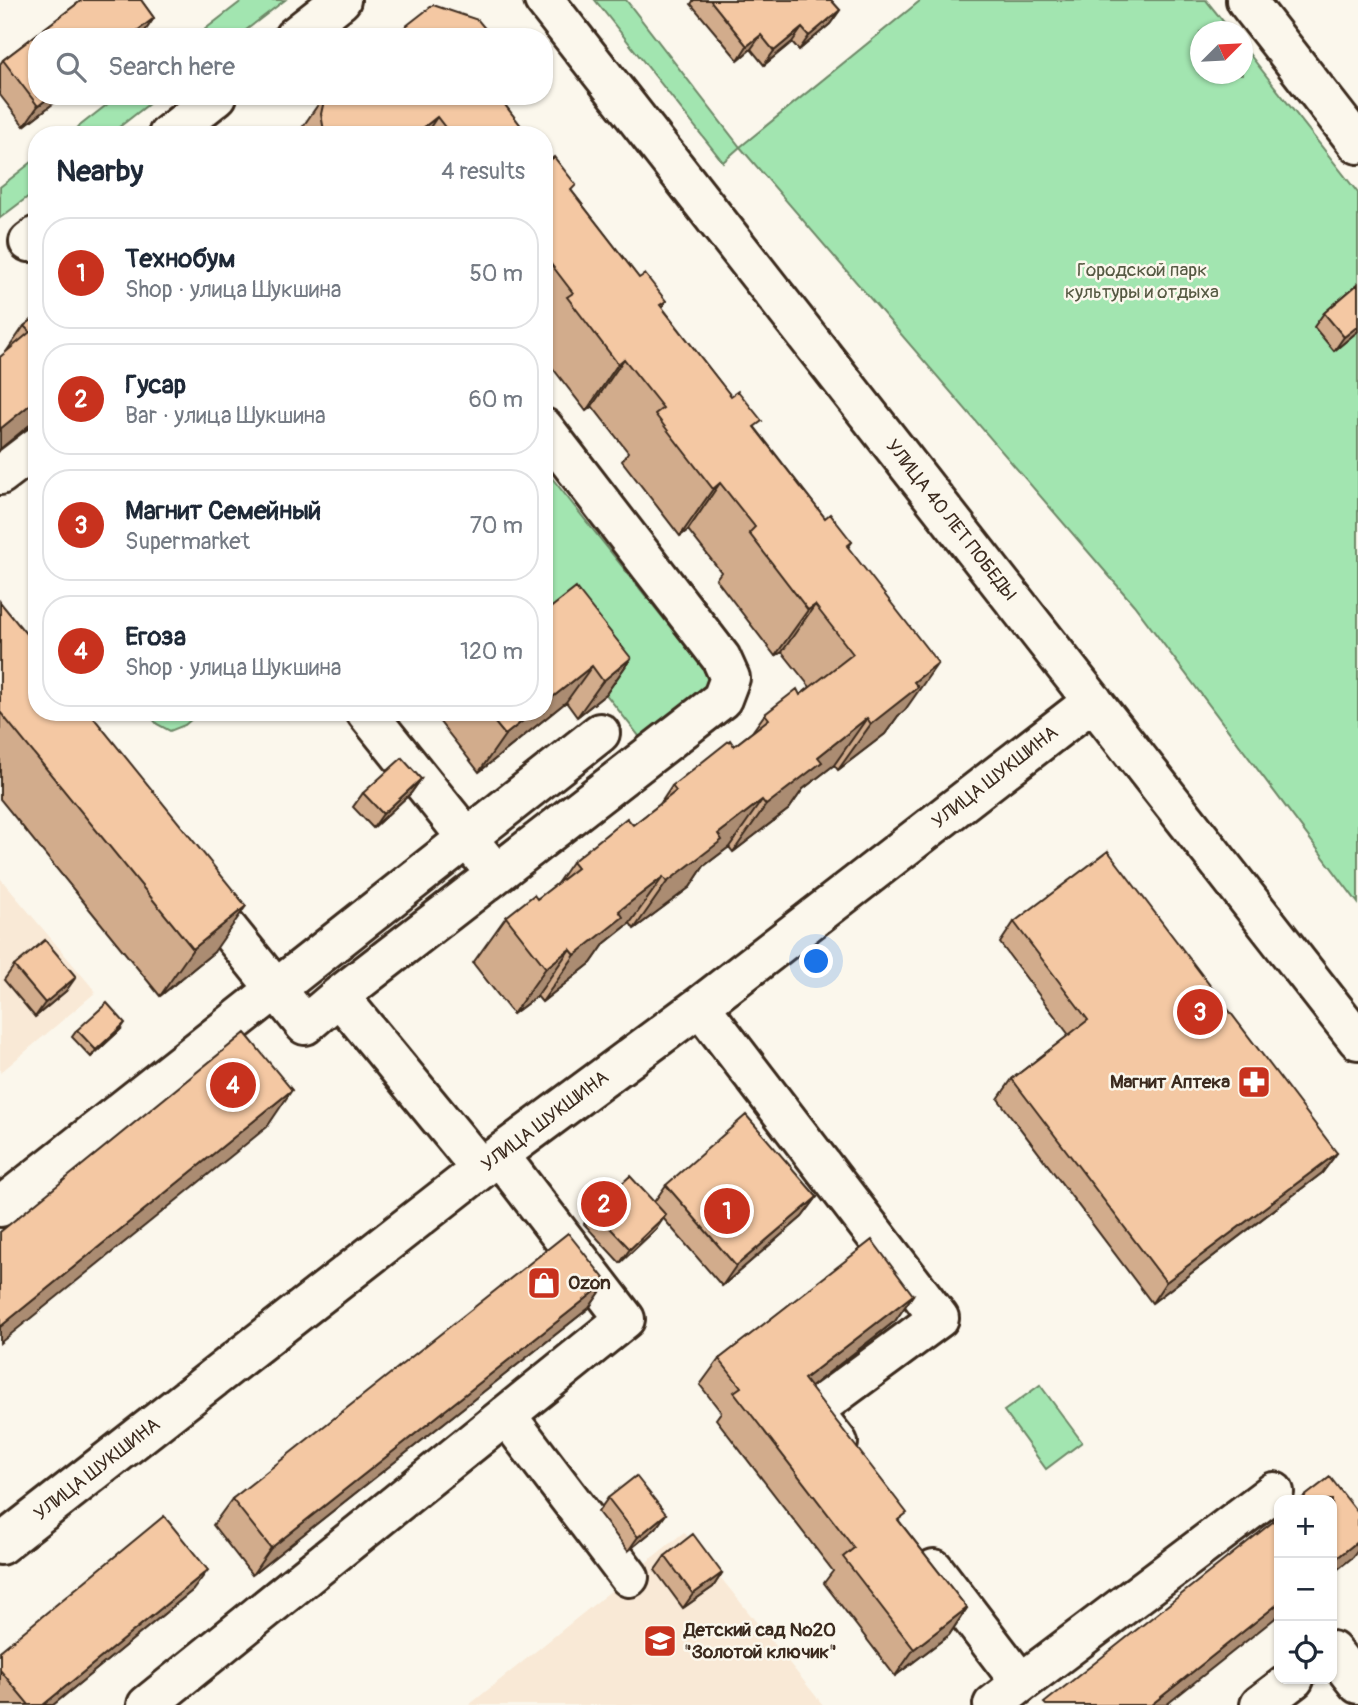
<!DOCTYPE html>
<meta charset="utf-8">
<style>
:root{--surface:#fff;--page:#f2f2f3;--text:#1f2937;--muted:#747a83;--line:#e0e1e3;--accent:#c8321e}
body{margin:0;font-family:Pangolin,sans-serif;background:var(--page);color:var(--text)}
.controls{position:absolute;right:21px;bottom:21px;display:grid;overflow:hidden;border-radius:14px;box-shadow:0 2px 5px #0004}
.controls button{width:63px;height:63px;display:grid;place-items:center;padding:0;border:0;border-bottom:2px solid var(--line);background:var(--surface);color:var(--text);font:35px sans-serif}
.compass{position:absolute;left:1190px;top:21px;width:63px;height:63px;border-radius:50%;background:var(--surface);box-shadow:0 2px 5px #0004;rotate:66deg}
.you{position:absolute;left:817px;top:962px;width:24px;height:24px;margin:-18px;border:5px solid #fff;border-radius:50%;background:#1a73e8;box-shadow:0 0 0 10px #1a73e833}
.badge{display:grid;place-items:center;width:46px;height:46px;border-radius:50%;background:var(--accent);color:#fff;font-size:23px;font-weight:700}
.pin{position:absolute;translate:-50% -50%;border:4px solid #fff;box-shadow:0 2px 7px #0006}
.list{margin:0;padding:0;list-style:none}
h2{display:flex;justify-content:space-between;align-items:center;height:91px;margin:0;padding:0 28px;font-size:30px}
h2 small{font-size:23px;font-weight:400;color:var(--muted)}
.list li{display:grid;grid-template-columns:46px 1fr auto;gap:21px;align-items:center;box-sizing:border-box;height:112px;margin:0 14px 14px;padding:0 14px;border:2px solid var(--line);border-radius:28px}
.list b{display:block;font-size:26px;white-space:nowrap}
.list p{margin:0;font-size:23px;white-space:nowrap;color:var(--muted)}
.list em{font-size:23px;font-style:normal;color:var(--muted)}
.icon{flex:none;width:38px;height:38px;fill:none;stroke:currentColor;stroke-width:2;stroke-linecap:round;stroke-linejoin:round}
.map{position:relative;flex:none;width:1358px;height:1705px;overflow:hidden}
.search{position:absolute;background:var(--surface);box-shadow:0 2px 5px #0004;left:28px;top:28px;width:525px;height:77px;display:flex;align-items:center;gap:18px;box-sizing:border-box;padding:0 24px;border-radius:28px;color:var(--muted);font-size:26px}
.panel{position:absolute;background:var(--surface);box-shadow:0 2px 5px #0004;left:28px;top:126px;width:525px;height:595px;border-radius:28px}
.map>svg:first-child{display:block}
.built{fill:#f9e9d6}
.green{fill:#a2e5b0;stroke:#6e8867;stroke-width:2}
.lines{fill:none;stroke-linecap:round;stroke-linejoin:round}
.minor-casing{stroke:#3b2a1e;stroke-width:44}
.minor{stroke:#fbf7ec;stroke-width:38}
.wall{fill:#d2ac8c;stroke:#3b2a1e;stroke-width:2}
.shaded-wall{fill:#ab8c72;stroke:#3b2a1e;stroke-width:2}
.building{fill:#f4c8a3;stroke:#3b2a1e;stroke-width:2}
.labels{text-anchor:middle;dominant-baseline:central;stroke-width:5;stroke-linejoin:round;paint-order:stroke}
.park-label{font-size:19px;fill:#555942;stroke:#fbf7ec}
.street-label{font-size:19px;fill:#3b2a1e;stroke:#fbf7ec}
.poi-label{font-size:19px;font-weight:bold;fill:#3b2a1e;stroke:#fbf7ec;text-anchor:start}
</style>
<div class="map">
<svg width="1358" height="1705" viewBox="0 0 1358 1705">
<rect width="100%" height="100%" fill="#fbf7ec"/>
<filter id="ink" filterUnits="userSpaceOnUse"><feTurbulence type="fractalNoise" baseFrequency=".0143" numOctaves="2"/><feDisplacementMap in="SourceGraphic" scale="14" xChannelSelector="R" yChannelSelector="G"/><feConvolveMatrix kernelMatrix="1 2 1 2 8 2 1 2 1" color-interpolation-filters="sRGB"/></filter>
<g filter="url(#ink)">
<path class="built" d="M0 878 96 992 0 1073Z
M684 1532 823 1705H469Z"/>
<path class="green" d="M243 0H285L237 37H195Z
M595 0H626L740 147 921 0H1206L1231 31 1200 32V74H1242L1243 46 1358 193V903L1134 605 740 147 723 162Z
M118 96H159L109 135H68Z
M37 158V190L0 218V187Z
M544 468 714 682 643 741 551 625 544 629Z
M147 712H200L185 725 170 731 157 724Z
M1040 1385 1082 1442 1046 1469 1004 1411Z"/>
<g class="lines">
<defs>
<path id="minor" d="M544 0 1358 1040
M1246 0 1358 144
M294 37 341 0
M168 135 217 96
M29 242 37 236
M0 475 37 447
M366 712 484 859
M197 891 305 1025 339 996
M700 1006 939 1318 813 1411 838 1443
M481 1169 339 996 722 699 730 678 721 658 544 428
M0 1207 600 733
M506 1415 629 1577
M0 1545 499 1155 700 1006 1093 701
M934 1569 1021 1683 1274 1492
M1332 1651 1358 1684
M147 1705 625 1319 499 1155
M993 1705 1021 1683
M1260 1705 1294 1679"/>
</defs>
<use href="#minor" class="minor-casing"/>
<use href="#minor" class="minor"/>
</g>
<path class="wall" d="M82 0H141L154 18 141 37H37V96H63L24 126 0 95V64L3 60Z
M694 0H831L840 10 830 24 799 50 792 42 764 65 751 49 738 60 691 4Z
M324 96H511L505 105 528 135H297Z
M544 155 639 278 666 301 662 307 825 518 852 542 848 548 905 710 898 716 885 734 838 770 834 765 803 789 789 809 733 852 729 847 704 866 690 887 634 929 630 923 605 943 591 963 542 1002 537 996 513 1014 473 963 506 917 537 899 556 885 572 862 633 825 660 804 672 786 734 746 752 732 765 714 800 695 810 687 782 652 775 656 716 579 721 572 688 530 680 536 622 461 628 452 592 406 586 411 544 357Z
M1358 284V331L1334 351 1314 327 1324 313Z
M37 316 0 449 6 352 24 326Z
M0 602 214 952 160 996 0 799Z
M544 613 631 658 606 694 577 717 566 702 479 772 432 712H544Z
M421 779 411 793 373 828 353 807 363 793Z
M1014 922 1337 1153 1322 1173 1152 1303 998 1099 1012 1079 1069 1035 1000 943Z
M14 966 66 991 35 1017 4 980Z
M77 1030H120L91 1057 72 1037Z
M666 1185 817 1197 802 1217 722 1286 663 1218 656 1229 620 1263 584 1224 593 1210 654 1202Z
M607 1282 589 1308 252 1575 213 1525 232 1499Z
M913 1295 895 1321 810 1387 900 1522 967 1608 949 1635 895 1676 824 1583 833 1571 716 1419 721 1412 700 1385 719 1359Z
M608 1498 666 1514 656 1528 628 1551 598 1512Z
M665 1556 722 1573 713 1587 683 1608 655 1570Z
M193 1590 53 1705H0V1651Z"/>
<path class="shaded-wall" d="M840 10 830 24 799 50 809 36Z
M154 18 141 37H129Z
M802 28 792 42 764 65 774 51Z
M761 35 751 49 738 60 747 46Z
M51 96H63L24 126 38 106Z
M501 96H511L491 125 473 135Z
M437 117 425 135H414Z
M1358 326V331L1334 351 1344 337Z
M624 359 592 406 586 411 618 364Z
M37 399V419L0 449V429Z
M720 483 688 530 680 536 713 489Z
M815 605 782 652 775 656 808 610Z
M631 658 606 694 577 717 603 681Z
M938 663 905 710 898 716 885 734 838 770 871 724 914 682Z
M592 666 566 702 479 772 505 735 534 712H544V704Z
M867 718 834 765 803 789 789 809 733 852 766 805 818 757Z
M421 779 411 793 373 828 383 814Z
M762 800 729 847 704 866 690 887 634 929 667 882 718 834Z
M663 877 630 923 605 943 591 963 542 1002 575 955 619 911Z
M246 906 214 952 160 996 193 949Z
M570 949 537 996 513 1014 546 968Z
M76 977 66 991 35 1017 45 1003Z
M125 1023 120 1030 91 1057 96 1050Z
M292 1090 267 1127 0 1343V1327Z
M1337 1153 1322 1173 1152 1303 1166 1282Z
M817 1197 802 1217 722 1286 736 1266Z
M666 1215 656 1229 620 1263 630 1249Z
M607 1282 589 1308 252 1575 271 1548Z
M913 1295 895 1321 786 1406 804 1379Z
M666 1514 656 1528 628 1551 638 1537Z
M1358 1541V1550L1353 1557 1332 1574V1562Z
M208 1570 193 1590 53 1705H43Z
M722 1573 713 1587 683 1608 693 1594Z
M1279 1603V1615L1166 1705H1151Z
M967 1608 949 1635 895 1676 914 1649Z"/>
<path class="building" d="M82 0H141L154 18 129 37H37V96H51L38 106 3 60Z
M710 0H831L840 10 809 36 802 28 774 51 761 35 747 46Z
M433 5 478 20 492 37H392Z
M325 96H501L499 97 528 135H451L437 117 414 135H326L324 131 321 114Z
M544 155 549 161 554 157 576 185 571 190 639 278 645 274 666 301 660 305 731 396 738 391 762 421 754 427 825 518 830 514 852 542 847 546 938 663 914 682 918 687 871 724 867 718 818 757 822 762 766 805 762 800 718 834 722 840 667 882 663 877 619 911 623 917 575 955 570 949 546 968 506 917 534 895 537 899 577 868 572 862 627 818 633 825 655 808 676 791 672 786 730 740 734 746 769 719 765 714 797 689 800 695 853 654 815 605 808 610 749 533 755 527 720 483 713 489 655 414 663 408 624 359 618 364 567 297 573 293 544 255Z
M1358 284V326L1344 337 1324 313Z
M37 316V399L0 429V357L30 332 24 326Z
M576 588 631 658 603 681 592 666 544 704V613Z
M0 602 37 647V712H89L246 906 193 949 0 712Z
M486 712H534L505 735Z
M402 758 421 779 383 814 363 793Z
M1108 851 1337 1153 1166 1282 1012 1079 1088 1020 1014 922Z
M45 940 76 977 45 1003 14 966Z
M107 1003 125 1023 96 1050 77 1030Z
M245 1033 292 1090 0 1327V1232Z
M746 1115 817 1197 736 1266 666 1185Z
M630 1176 666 1215 630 1249 593 1210Z
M568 1233 607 1282 271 1548 232 1499Z
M872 1240 913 1295 804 1379 907 1513 898 1520 967 1608 914 1649 843 1557 854 1548 734 1392 741 1387 719 1359Z
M636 1476 666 1514 638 1537 608 1498Z
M1330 1477 1358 1513V1541L1332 1562V1500H1300Z
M164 1516 208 1570 43 1705H29L0 1670V1651Z
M1279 1517V1603L1151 1705H1046L1044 1703Z
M693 1534 722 1573 693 1594 665 1556Z"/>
</g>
<defs>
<symbol id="pharmacy-square" viewBox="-11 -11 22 22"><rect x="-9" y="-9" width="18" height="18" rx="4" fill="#c8321e" stroke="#fbf7ec"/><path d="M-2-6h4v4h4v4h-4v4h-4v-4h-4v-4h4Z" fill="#fff"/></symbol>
<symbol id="shop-square" viewBox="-11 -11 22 22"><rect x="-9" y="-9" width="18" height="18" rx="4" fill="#c8321e" stroke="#fbf7ec"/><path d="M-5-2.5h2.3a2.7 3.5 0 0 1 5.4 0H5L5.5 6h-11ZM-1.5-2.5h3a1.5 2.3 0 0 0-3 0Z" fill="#fff"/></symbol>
<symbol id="school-square" viewBox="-11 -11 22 22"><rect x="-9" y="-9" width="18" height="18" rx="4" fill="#c8321e" stroke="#fbf7ec"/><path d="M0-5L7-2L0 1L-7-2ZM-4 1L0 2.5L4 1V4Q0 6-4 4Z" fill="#fff"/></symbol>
</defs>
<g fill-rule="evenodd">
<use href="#pharmacy-square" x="1235" y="1063" width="38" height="38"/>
<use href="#shop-square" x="525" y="1264" width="38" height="38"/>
<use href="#school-square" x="641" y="1622" width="38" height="38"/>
</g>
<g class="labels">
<g class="park-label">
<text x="1142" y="270">Городской парк<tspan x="1142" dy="22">культуры и отдыха</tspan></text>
</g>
<g class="street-label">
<text transform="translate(951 520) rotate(52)">УЛИЦА 40 ЛЕТ ПОБЕДЫ</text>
<text transform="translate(995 777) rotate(-38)">УЛИЦА ШУКШИНА</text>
<text transform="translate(545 1121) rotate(-37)">УЛИЦА ШУКШИНА</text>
<text transform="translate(97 1469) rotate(-38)">УЛИЦА ШУКШИНА</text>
</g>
<g class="poi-label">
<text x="1230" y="1082" text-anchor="end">Магнит Аптека</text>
<text x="568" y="1283">Ozon</text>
<text x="684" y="1630">Детский сад №20<tspan x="684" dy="22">"Золотой ключик"</tspan></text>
</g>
</g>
</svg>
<div class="controls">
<button>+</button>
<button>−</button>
<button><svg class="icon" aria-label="locate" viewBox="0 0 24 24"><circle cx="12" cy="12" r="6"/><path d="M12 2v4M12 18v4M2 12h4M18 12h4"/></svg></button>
</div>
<svg class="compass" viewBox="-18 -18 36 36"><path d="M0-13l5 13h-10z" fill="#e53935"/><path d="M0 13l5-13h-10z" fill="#747a83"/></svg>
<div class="you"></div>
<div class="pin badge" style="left:727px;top:1211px">1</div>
<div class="pin badge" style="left:604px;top:1204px">2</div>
<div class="pin badge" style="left:1200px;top:1012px">3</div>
<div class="pin badge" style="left:233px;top:1085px">4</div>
<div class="search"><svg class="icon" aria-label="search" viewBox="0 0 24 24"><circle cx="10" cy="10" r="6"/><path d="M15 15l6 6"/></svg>Search here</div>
<section class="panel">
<h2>Nearby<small>4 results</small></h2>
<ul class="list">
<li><span class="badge">1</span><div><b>Технобум</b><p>Shop · улица Шукшина</p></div><em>50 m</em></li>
<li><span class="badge">2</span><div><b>Гусар</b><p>Bar · улица Шукшина</p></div><em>60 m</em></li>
<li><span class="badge">3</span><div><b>Магнит Семейный</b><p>Supermarket</p></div><em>70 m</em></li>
<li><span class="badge">4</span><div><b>Егоза</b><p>Shop · улица Шукшина</p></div><em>120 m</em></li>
</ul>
</section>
</div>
